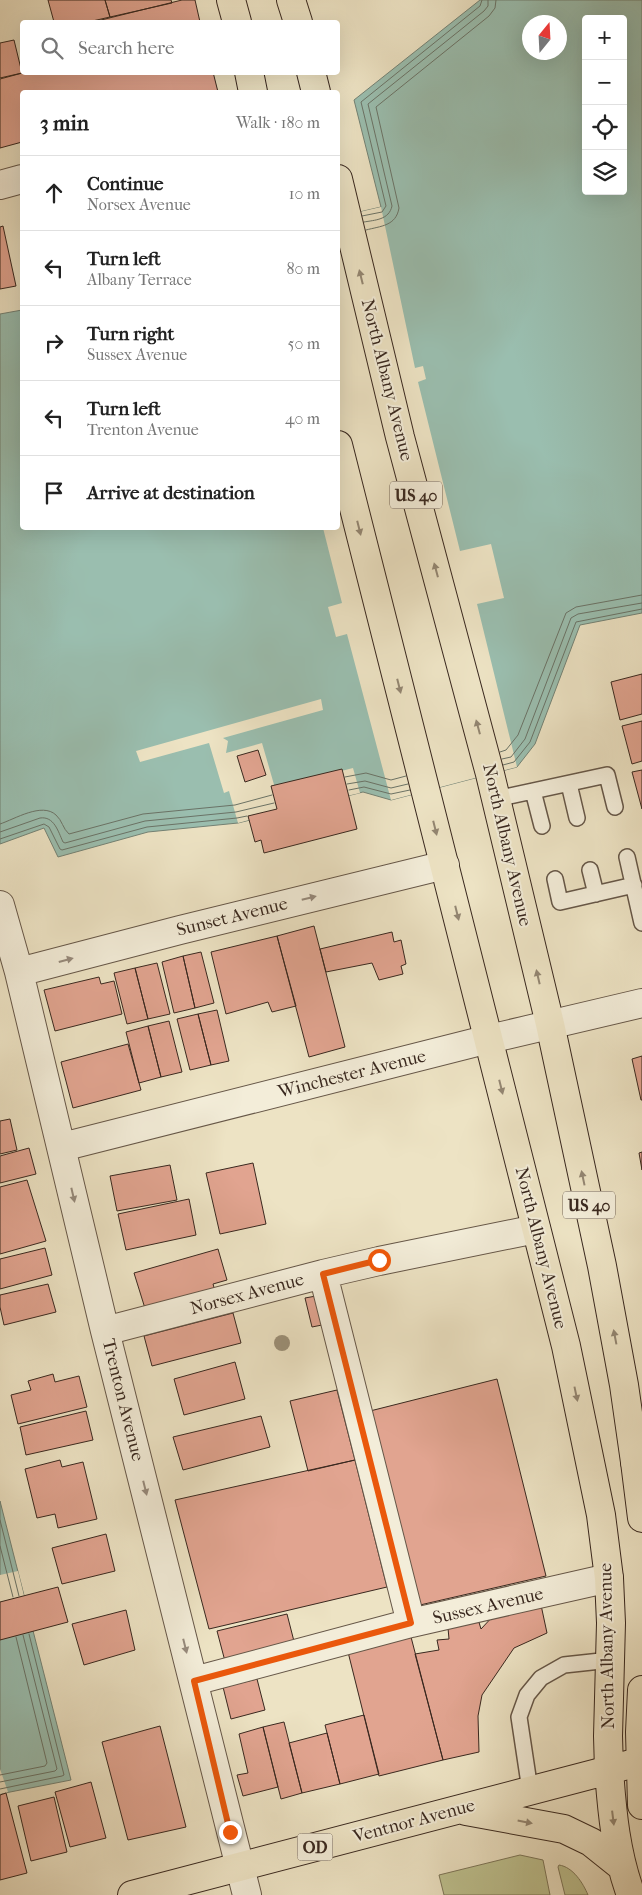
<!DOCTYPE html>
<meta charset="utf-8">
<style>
:root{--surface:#fff;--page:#f6f6f6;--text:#222;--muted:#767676;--line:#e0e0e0}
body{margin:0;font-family:"IM FELL French Canon",serif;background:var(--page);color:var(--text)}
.controls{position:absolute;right:15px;top:15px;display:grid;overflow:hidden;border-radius:5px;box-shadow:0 5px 20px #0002}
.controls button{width:45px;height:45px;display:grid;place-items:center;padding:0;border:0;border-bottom:1px solid var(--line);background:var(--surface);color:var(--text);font:25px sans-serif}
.compass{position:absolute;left:522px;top:15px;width:45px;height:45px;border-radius:50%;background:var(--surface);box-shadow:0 5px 20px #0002;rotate:18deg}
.stop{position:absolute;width:15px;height:15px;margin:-11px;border:4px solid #ea580c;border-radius:50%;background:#fff}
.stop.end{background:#ea580c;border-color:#fff;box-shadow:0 1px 5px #0008}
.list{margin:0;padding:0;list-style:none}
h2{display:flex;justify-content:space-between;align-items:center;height:65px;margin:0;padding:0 20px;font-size:21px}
h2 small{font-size:16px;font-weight:400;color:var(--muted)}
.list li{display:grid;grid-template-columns:32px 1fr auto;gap:15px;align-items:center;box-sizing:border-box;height:75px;padding:0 20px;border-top:1px solid var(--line)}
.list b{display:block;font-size:19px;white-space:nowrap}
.list p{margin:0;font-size:16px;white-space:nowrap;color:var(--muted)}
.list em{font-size:16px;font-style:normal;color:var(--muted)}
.icon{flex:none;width:28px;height:28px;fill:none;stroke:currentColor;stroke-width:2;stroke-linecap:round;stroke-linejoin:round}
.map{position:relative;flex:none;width:642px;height:1895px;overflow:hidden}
.search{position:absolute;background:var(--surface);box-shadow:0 5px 20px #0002;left:20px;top:20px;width:320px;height:55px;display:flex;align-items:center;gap:12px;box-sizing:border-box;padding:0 18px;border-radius:5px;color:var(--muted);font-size:19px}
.panel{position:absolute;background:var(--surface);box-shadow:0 5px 20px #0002;left:20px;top:90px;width:320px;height:440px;border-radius:5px}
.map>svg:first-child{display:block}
.green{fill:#bec290;stroke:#7c7558}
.water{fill:#9abeaf;stroke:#738275;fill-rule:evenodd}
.pier{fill:#ede3c4}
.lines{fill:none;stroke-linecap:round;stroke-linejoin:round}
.shore{stroke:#6a7367;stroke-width:1}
.building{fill:#e1a490;stroke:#39281f}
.service-casing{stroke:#665748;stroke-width:18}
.minor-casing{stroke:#665748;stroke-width:30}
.tertiary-casing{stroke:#665748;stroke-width:30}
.primary-casing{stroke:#39281f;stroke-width:30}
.trunk-casing{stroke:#39281f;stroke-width:30}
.service{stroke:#f3edd9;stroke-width:15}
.minor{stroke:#f3edd9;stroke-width:28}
.tertiary{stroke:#f3edd9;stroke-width:28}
.primary{stroke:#ede3c4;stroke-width:28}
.trunk{stroke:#ede3c4;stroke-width:28}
.tree{fill:#9c9179}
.oneway{fill:#938672}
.oneway2{fill:#968a7c}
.route{stroke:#ea580c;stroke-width:6}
.labels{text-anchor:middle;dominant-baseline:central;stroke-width:4;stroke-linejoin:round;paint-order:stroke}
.shield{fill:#f3edd9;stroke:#716357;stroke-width:1}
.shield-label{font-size:16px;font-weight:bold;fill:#39281f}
.street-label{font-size:18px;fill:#39281f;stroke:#f3edd9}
</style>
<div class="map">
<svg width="642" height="1895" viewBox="0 0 642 1895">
<rect width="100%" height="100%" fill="#ede3c4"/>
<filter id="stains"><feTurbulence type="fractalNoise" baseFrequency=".004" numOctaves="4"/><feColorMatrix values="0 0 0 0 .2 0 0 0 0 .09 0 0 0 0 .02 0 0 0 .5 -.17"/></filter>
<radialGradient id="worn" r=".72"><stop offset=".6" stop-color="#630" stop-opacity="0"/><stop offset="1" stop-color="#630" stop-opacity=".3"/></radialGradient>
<path class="green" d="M520 1855 543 1860 550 1895H444L439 1875Z
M559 1865C573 1867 583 1883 588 1895H565L558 1867Z"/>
<path class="water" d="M480 0H642V613L580 625 535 744 517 767 391 800 363 792 238 823 148 832 58 857 44 828 0 844V314L22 310V528H338V217L381 207 354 100ZM586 19H623V191H586ZM530 22H560V52H530Z
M0 1501 71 1780 0 1794Z"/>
<path class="pier" d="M381 207 415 368 423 366 426 379 418 382 460 551 491 544 504 598 477 604 517 767 391 800 347 634 336 637 328 607 342 603 323 528H338V217Z
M321 699 323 710 223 738 228 741 226 753 262 743 275 788 353 768 360 793 288 809 238 823 229 791 224 793 209 743 140 762 136 751Z
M18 1571 24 1596 0 1602V1575Z
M0 1769 8 1792 0 1794Z"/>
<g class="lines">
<path class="shore" d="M362 216 382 212 386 206 361 102 480 6 482 0
M364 222C375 220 389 220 392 206L368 104 484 11 488 6V0
M366 230C381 226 396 226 399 208L376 107 489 16 495 8 496 0
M500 752 506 750 518 735 566 613 576 607 642 595
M502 759 511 757 525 739 571 618 578 614 642 603
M503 765 514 762 530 742 576 622 642 609
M345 777 366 773 391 780 406 776
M347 784 365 781 391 788 408 784
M349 790 364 787 391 794 410 790
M0 824C15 819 42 802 56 815 62 820 63 829 69 834L143 814 235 805 272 795
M0 832 40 818C54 816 58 831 63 842L65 843 145 821 236 812 274 803
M0 839 44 824 49 827 60 849 62 850 147 827 237 818 247 816
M0 1520 19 1596
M0 1546 13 1597
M0 1775 45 1766 47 1763 16 1637
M0 1782 55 1771 57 1769 23 1635
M0 1789 62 1776 64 1775 29 1634"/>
</g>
<path class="building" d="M48 0H105L110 17 88 22H54Z
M105 0H171L172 3 110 17Z
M182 0H195L200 22H93Z
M14 40 22 73 0 78V43Z
M26 72H213L218 92H22V142L0 148V79Z
M3 226 16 286 0 289V227Z
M642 674V714L620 720 611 682Z
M642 721V761L632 764 622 726Z
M258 750 266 775 245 782 237 756Z
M342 769 357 829 264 853 261 840 255 842 248 816 277 809 271 786Z
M642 770V809L632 772Z
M314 926 345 1047 309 1057 277 936Z
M392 932 394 942 401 940 406 964 401 966 403 974 379 980 372 963 326 972 320 949Z
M277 936 296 1006 272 1012 268 1002 226 1014 211 952Z
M201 952 214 1003 195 1008 183 956Z
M183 956 195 1008 174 1013 162 962Z
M157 963 170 1014 148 1019 135 968Z
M135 968 148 1019 127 1024 114 973Z
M99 977 101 984 114 981 122 1014 55 1031 44 990Z
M217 1010 229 1061 211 1065 198 1014Z
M198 1014 211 1065 190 1070 177 1019Z
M169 1021 182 1072 161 1077 148 1026Z
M148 1026 161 1077 139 1083 126 1032Z
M128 1044 141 1090 73 1108 61 1062Z
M642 1056V1100H641L632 1059Z
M10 1119 17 1150 0 1154V1121Z
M29 1148 36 1174 0 1183V1156Z
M642 1152V1170L639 1153Z
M253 1163 266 1224 220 1234 206 1173Z
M170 1165 177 1200 117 1211 110 1176Z
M27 1180 46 1241 0 1254V1187Z
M189 1199 196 1235 126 1250 118 1214Z
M45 1248 52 1275 0 1289V1259Z
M218 1249 227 1280 213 1284 217 1298 148 1318 134 1273Z
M48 1284 56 1312 4 1325 0 1307V1295Z
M316 1296 322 1325 312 1327 305 1298Z
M233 1313 241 1343 152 1366 144 1336Z
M235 1362 245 1399 184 1415 174 1379Z
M53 1374 55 1382 79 1376 87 1407 18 1424 11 1395 31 1390 28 1381Z
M497 1379 546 1576 420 1605 370 1411Z
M337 1390 355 1460 308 1471 290 1401Z
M86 1411 93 1440 26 1455 20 1427Z
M261 1416 270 1447 183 1470 173 1437Z
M60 1460 62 1467 83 1462 97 1519 58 1528 55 1514 37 1518 25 1469Z
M355 1460 387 1587 209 1629 175 1500Z
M106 1534 115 1571 62 1584 52 1548Z
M58 1587 68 1622 0 1640V1602Z
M541 1605 547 1633 514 1648 482 1695 478 1716 479 1752 443 1760 415 1654 439 1650 437 1640 449 1639 448 1628 478 1619 481 1629 495 1614Z
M126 1610 135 1650 84 1665 72 1624Z
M287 1614 297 1653 226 1665 217 1631Z
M411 1637 443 1760 379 1776 348 1652Z
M257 1679 265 1710 231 1719 223 1687Z
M364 1715 379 1774 340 1784 325 1725Z
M284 1722 302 1793 281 1799 263 1727Z
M160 1726 186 1827 128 1840 102 1742Z
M263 1727 278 1787 243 1796 237 1775 248 1773 239 1734Z
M327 1733 340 1784 302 1793 289 1743Z
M91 1782 106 1838 70 1847 55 1792Z
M6 1793 27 1873 0 1880V1795Z
M54 1797 67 1852 31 1861 18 1806Z"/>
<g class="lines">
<defs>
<path id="service" d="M569 784 577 818
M533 791 542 826
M496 799 607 775 615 807
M627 857 642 923
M590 870 596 894
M555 879 560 902 634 885
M530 1790 519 1717 527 1695 541 1678 564 1665 610 1660"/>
<path id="minor" d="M0 185 22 179
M0 905 19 972 105 1331 247 1895
M19 972 180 930 445 865
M62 1147 489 1039
M323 1274 411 1623
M105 1331 323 1274 379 1261 536 1229
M194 1681 411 1623 609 1578"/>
<path id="tertiary" d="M489 1039 642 1003"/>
<path id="primary" d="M635 1462 642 1518
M642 1690 640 1732 642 1805
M466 1811 564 1829 591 1842 621 1866
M132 1895 609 1770C612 1813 616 1854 631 1895"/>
<path id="trunk" d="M231 0 237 22
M291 0 298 22
M249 72 253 92
M311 72 316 92
M338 179 400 437 490 774 550 1024 602 1266 624 1385 635 1462 642 1478
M338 445 566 1346 601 1515 609 1578 611 1623 608 1736 609 1770 642 1761"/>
</defs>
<use href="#service" class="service-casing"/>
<use href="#minor" class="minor-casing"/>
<use href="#tertiary" class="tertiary-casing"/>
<use href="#primary" class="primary-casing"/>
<use href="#trunk" class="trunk-casing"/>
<use href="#service" class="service"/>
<use href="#minor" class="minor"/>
<use href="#tertiary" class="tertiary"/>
<use href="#primary" class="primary"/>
<use href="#trunk" class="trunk"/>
</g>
<circle class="tree" cx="282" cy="1343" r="8"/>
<defs><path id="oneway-solid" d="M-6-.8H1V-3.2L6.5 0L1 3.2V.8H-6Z" transform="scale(1.25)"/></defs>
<g class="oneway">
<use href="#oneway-solid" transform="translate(361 277) rotate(-104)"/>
<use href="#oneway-solid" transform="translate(359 528) rotate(76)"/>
<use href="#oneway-solid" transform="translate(436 570) rotate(-105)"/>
<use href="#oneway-solid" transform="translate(399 686) rotate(76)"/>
<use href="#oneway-solid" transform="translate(478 727) rotate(-105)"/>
<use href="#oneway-solid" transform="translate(435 828) rotate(76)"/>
<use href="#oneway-solid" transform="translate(457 913) rotate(76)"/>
<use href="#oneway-solid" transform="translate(538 977) rotate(-103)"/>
<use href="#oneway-solid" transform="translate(501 1087) rotate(76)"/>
<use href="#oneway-solid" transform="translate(583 1178) rotate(-102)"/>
<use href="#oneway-solid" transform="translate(615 1337) rotate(-101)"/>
<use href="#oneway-solid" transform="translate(576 1394) rotate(78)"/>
<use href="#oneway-solid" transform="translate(613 1818) rotate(83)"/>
<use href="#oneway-solid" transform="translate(525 1822) rotate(11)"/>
</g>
<g class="oneway2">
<use href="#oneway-solid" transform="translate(309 898) rotate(-14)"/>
<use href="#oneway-solid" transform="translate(66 960) rotate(-15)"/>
<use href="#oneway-solid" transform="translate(73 1195) rotate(77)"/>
<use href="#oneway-solid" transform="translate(145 1488) rotate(76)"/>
<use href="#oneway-solid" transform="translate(185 1646) rotate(76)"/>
</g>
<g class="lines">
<path class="route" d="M230 1832 194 1681 411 1623 323 1274 379 1260"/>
</g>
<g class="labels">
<g class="shield">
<rect x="390" y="481.5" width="52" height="27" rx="4"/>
<rect x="563" y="1191.5" width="52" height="27" rx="4"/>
<rect x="297.5" y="1833.5" width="35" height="27" rx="4"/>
</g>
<g class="shield-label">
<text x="416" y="495">US 40</text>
<text x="589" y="1205">US 40</text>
<text x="315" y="1847">OD</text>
</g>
<g class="street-label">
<text transform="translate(387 380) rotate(76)">North Albany Avenue</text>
<text transform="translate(507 845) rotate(77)">North Albany Avenue</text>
<text transform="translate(232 917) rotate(-14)">Sunset Avenue</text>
<text transform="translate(352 1074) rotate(-14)">Winchester Avenue</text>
<text transform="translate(541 1248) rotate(76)">North Albany Avenue</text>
<text transform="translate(247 1294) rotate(-15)">Norsex Avenue</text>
<text transform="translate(123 1400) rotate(76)">Trenton Avenue</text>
<text transform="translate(488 1606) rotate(-13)">Sussex Avenue</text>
<text transform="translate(607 1646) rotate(-91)">North Albany Avenue</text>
<text transform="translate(414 1821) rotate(-15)">Ventnor Avenue</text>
</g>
</g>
<rect width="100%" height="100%" filter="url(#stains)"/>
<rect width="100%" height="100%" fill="url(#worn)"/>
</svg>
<div class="controls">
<button>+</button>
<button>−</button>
<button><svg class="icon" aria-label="locate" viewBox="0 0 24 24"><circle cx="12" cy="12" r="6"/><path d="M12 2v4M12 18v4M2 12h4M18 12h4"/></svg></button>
<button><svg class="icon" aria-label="layers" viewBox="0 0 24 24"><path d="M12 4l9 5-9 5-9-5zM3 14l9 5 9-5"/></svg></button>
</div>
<svg class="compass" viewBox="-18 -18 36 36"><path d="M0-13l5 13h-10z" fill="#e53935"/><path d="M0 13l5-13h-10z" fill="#767676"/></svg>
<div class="stop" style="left:379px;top:1260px"></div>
<div class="stop end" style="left:230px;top:1832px"></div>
<div class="search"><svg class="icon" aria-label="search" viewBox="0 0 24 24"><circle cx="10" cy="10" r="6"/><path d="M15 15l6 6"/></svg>Search here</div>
<section class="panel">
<h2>3 min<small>Walk · 180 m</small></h2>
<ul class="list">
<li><svg class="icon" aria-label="ahead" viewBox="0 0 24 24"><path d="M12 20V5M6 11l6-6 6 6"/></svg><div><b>Continue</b><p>Norsex Avenue</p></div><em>10 m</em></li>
<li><svg class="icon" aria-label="left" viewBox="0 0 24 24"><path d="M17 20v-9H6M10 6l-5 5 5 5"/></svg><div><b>Turn left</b><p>Albany Terrace</p></div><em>80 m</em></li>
<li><svg class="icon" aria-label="right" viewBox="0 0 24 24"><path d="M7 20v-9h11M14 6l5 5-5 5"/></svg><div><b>Turn right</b><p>Sussex Avenue</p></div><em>50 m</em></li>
<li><svg class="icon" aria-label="left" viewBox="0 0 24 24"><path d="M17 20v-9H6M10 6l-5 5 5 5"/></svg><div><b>Turn left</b><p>Trenton Avenue</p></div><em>40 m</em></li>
<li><svg class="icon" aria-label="arrive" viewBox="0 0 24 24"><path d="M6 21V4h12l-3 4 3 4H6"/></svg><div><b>Arrive at destination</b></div></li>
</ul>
</section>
</div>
